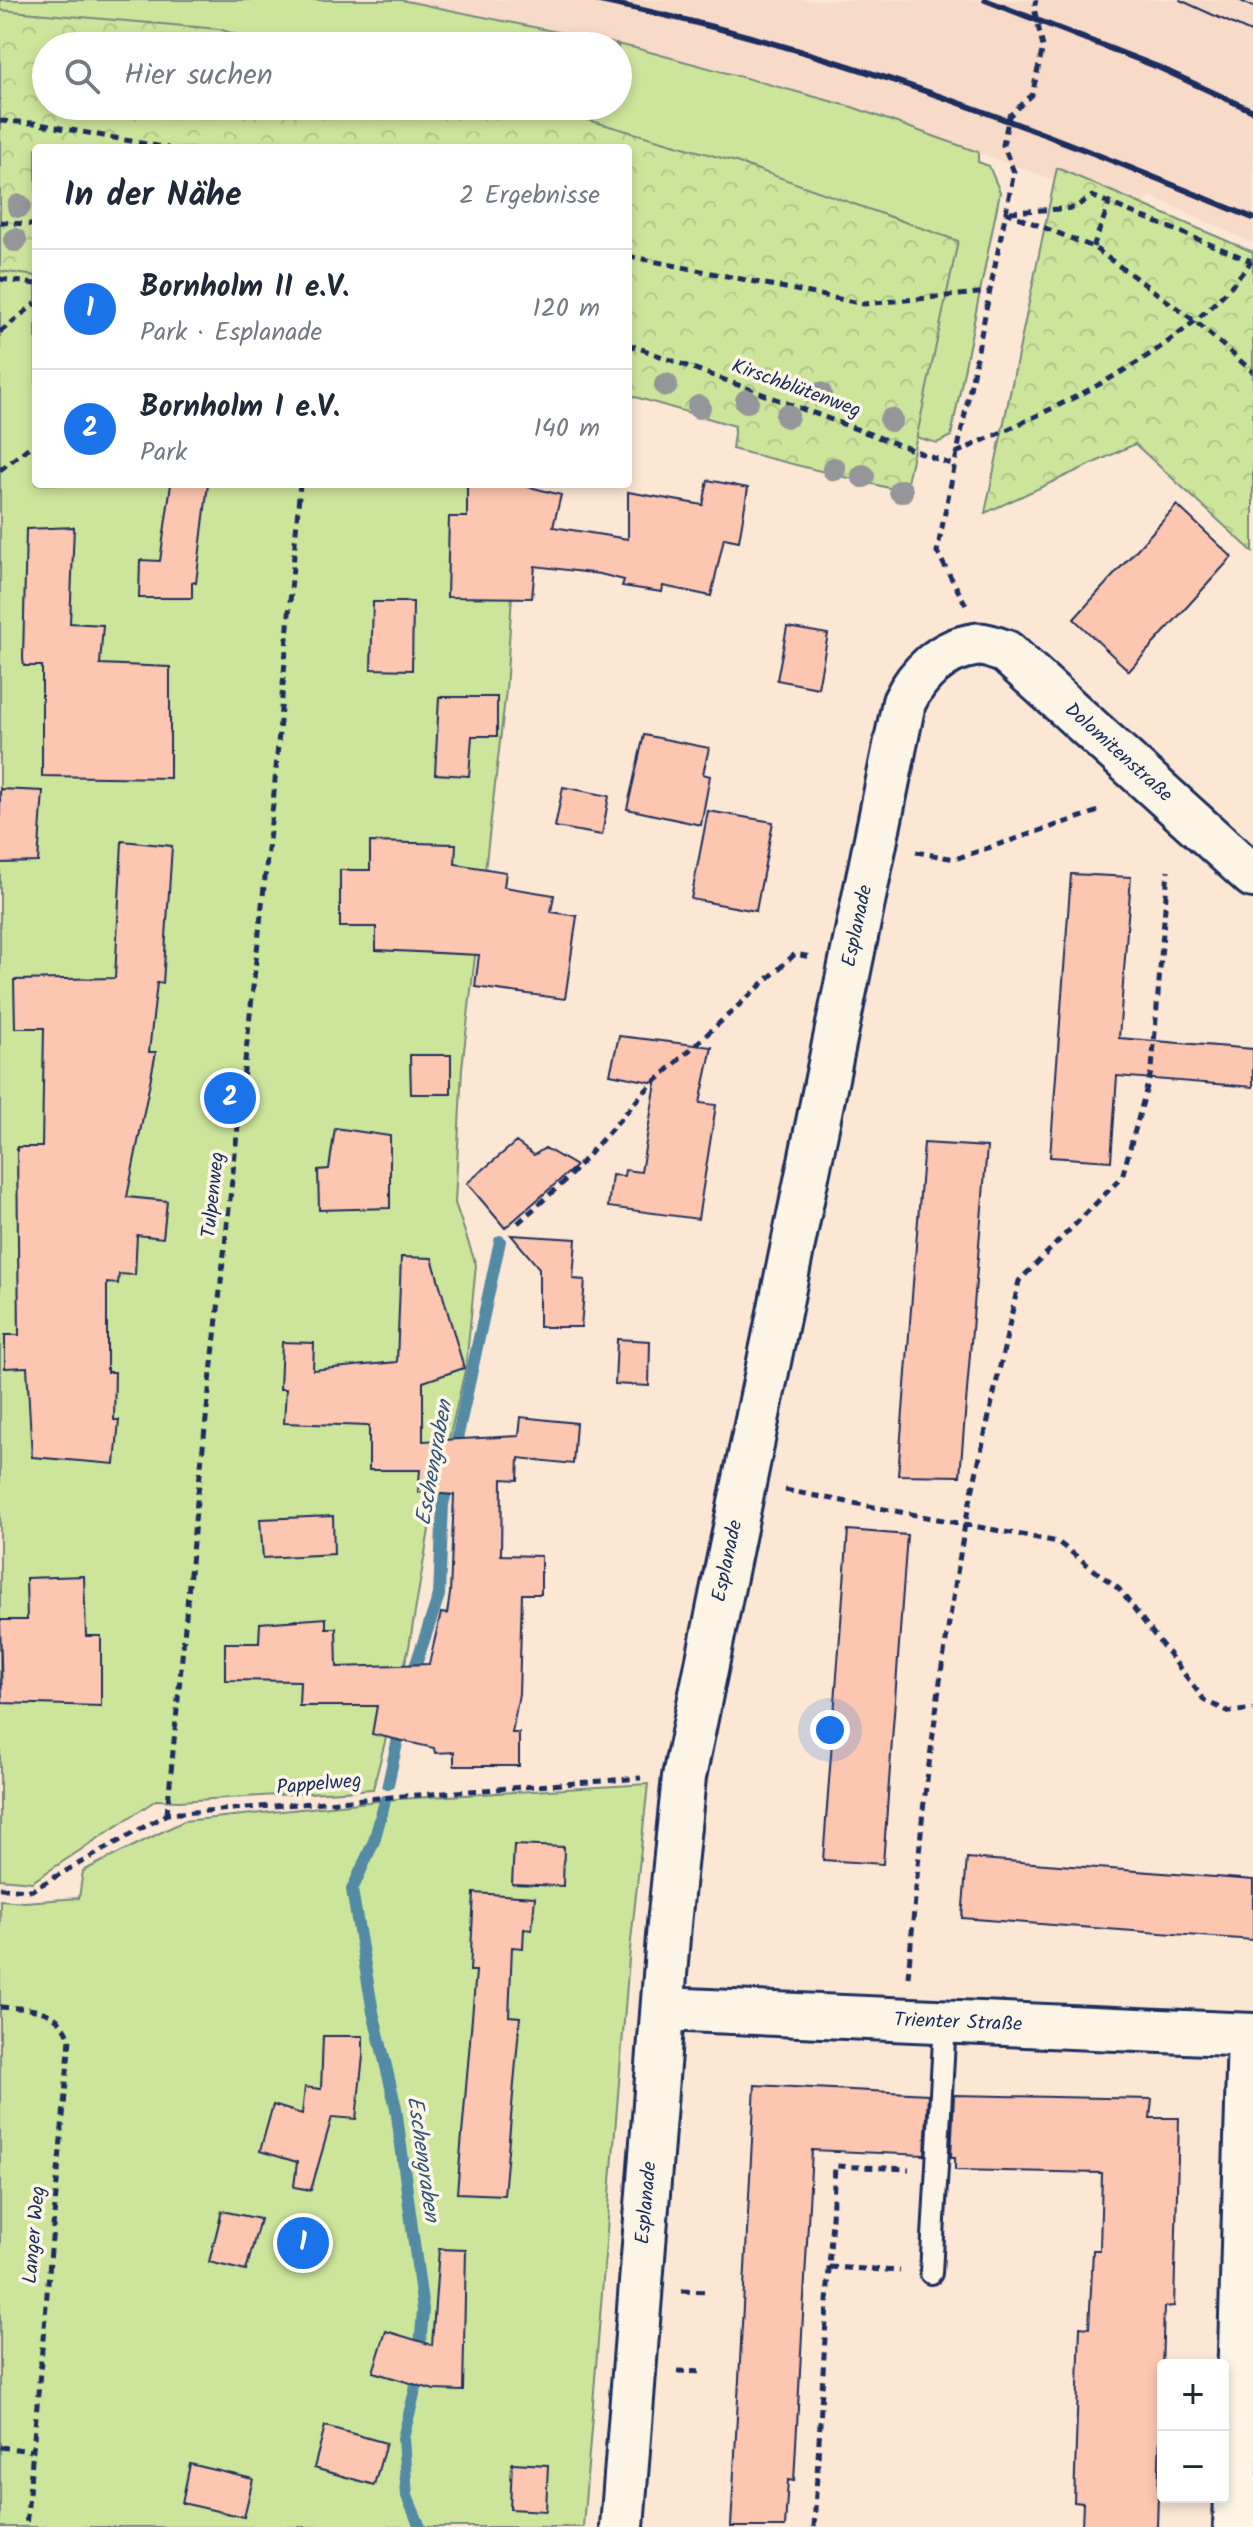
<!DOCTYPE html>
<html lang="de">
<meta charset="utf-8">
<style>
:root{--surface:#fff;--page:#f2f2f3;--text:#1f2937;--muted:#747a83;--line:#e0e1e3;--accent:#1a73e8}
body{margin:0;font-family:Kalam,sans-serif;background:var(--page);color:var(--text)}
.controls{position:absolute;right:24px;bottom:24px;display:grid;overflow:hidden;border-radius:8px;box-shadow:0 4px 12px #0003}
.controls button{width:72px;height:72px;display:grid;place-items:center;padding:0;border:0;border-bottom:2px solid var(--line);background:var(--surface);color:var(--text);font:40px sans-serif}
.you{position:absolute;left:830px;top:1730px;width:28px;height:28px;margin:-20px;border:6px solid #fff;border-radius:50%;background:#1a73e8;box-shadow:0 0 0 12px #1a73e833}
.badge{display:grid;place-items:center;width:52px;height:52px;border-radius:50%;background:var(--accent);color:#fff;font-size:26px;font-weight:700}
.pin{position:absolute;translate:-50% -50%;border:4px solid #fff;box-shadow:0 2px 8px #0006}
.list{margin:0;padding:0;list-style:none}
h2{display:flex;justify-content:space-between;align-items:center;height:104px;margin:0;padding:0 32px;font-size:34px}
h2 small{font-size:26px;font-weight:400;color:var(--muted)}
.list li{display:grid;grid-template-columns:52px 1fr auto;gap:24px;align-items:center;box-sizing:border-box;height:120px;padding:0 32px;border-top:2px solid var(--line)}
.list b{display:block;font-size:30px;white-space:nowrap}
.list p{margin:0;font-size:26px;white-space:nowrap;color:var(--muted)}
.list em{font-size:26px;font-style:normal;color:var(--muted)}
.icon{flex:none;width:44px;height:44px;fill:none;stroke:currentColor;stroke-width:2;stroke-linecap:round;stroke-linejoin:round}
.map{position:relative;flex:none;width:1253px;height:2527px;overflow:hidden}
.search{position:absolute;background:var(--surface);box-shadow:0 4px 12px #0003;left:32px;top:32px;width:600px;height:88px;display:flex;align-items:center;gap:20px;box-sizing:border-box;padding:0 28px;border-radius:44px;color:var(--muted);font-size:30px}
.panel{position:absolute;background:var(--surface);box-shadow:0 4px 12px #0003;left:32px;top:144px;width:600px;height:344px;border-radius:8px}
.map>svg:first-child{display:block}
.built{fill:#f8dac8}
.green{fill:#cde59b;stroke:#748a7c;stroke-width:2;fill-rule:evenodd}
.forest{fill:url(#forest-crowns);stroke:#748a7c;stroke-width:2}
.lines{fill:none;stroke-linecap:round;stroke-linejoin:round}
.stream{stroke:#538ba5;stroke-width:12}
.building{fill:#fdc6b0;stroke:#1b2f5e;stroke-width:2}
.service-casing{stroke:#1b2f5e;stroke-width:26}
.minor-casing{stroke:#1b2f5e;stroke-width:48}
.path{stroke:#1b2f5e;stroke-width:5;stroke-dasharray:8 6;stroke-linecap:butt}
.service{stroke:#fcf5e5;stroke-width:20}
.minor{stroke:#fcf5e5;stroke-width:42}
.tram{stroke:#1b2f5e;stroke-width:2}
.rail{stroke:#1b2f5e;stroke-width:6}
.tree{fill:#94969a}
.labels{text-anchor:middle;dominant-baseline:central;stroke-width:7;stroke-linejoin:round;paint-order:stroke}
.street-label{font-size:20px;fill:#1b2f5e;stroke:#fcf5e5}
.water-label{font-size:22px;font-style:italic;fill:#32567c;stroke:#fcf5e5}
</style>
<div class="map">
<svg width="1253" height="2527" viewBox="0 0 1253 2527">
<defs>
<pattern id="forest-crowns" width="20" height="18" patternUnits="userSpaceOnUse" patternTransform="scale(2)"><rect width="20" height="18" fill="#cde59b"/><path d="M2 6a3 3 0 1 1 6 0M12 15a3 3 0 1 1 6 0" fill="none" stroke="#afc588"/></pattern>
</defs>
<rect width="100%" height="100%" fill="#fce7d5"/>
<filter id="ink" filterUnits="userSpaceOnUse"><feTurbulence type="fractalNoise" baseFrequency=".0125" numOctaves="2"/><feDisplacementMap in="SourceGraphic" scale="16" xChannelSelector="R" yChannelSelector="G"/><feConvolveMatrix kernelMatrix="1 2 1 2 8 2 1 2 1" color-interpolation-filters="sRGB"/></filter>
<g filter="url(#ink)">
<path class="built" d="M0 0H1253V243L1150 196 1140 211 979 153 971 246 618 106V46Z"/>
<path class="green" d="M0 0H401L635 48 852 107 978 152V162L989 166 1000 192 951 436 937 443 916 437 628 148H36L0 214ZM46 46H618V106H46Z
M0 232 36 234V484H519L506 690 462 1068 455 1203 476 1265 466 1366 431 1518 409 1647 373 1789 179 1801 156 1800 32 1882 0 1879Z
M648 1784 629 1959 583 2527H0V1900L24 1902 79 1898 83 1871 184 1821 398 1799Z"/>
<path class="forest" d="M0 10 219 29 271 46H46V106H539L736 162 958 241 905 492 732 449 735 426 628 395V148H36V276L0 271Z
M1057 168 1253 252V552L1135 444 985 513Z"/>
<g class="lines">
<path class="stream" d="M454 1453 500 1241
M411 1679 439 1595 443 1505 449 1479
M388 1784 401 1725
M385 1801 374 1841 352 1890 373 2012 396 2108 423 2310 417 2383 403 2438 407 2496 420 2527"/>
</g>
<path class="building" d="M708 480 748 488 739 541 724 538 711 596 663 586 662 592 622 586 624 580 600 574 535 566 532 598 447 597 449 517H467V484H518L561 495 553 527 628 539V492L703 505Z
M171 484H208L196 583 192 582V598H139L140 560 160 561Z
M1177 505 1232 557 1129 671 1074 619Z
M74 527 70 623 103 625 100 664 170 667V778L42 776V666H24L23 659 26 529Z
M373 602H413L412 670 371 669Z
M787 627 828 634 818 688 777 680Z
M439 697H497V736H472L469 776 435 774Z
M644 735 709 748 703 774 710 776 701 825 627 809Z
M563 787 609 796 602 835 555 827Z
M0 789 43 791 38 862 0 863Z
M708 811 773 822 756 911 691 899Z
M122 841 172 846 163 983H157L149 1052H156L127 1197 167 1201 163 1238 137 1235 135 1275 119 1274 118 1284 107 1283V1372H115L114 1420H119L115 1464 32 1457 27 1367 5 1368V1335H19L17 1147H42L44 1028H15L14 980 115 978Z
M370 842 456 844 455 864 506 872 504 887 554 895 551 912 577 916 565 999 475 987 479 955 376 950V927H340V870H370Z
M1071 874 1131 877 1119 1038 1253 1049V1087L1117 1076 1111 1161 1050 1157Z
M619 1036 712 1047 700 1103 716 1105 698 1219 608 1207 612 1175 624 1176 625 1170 641 1172 656 1083 610 1074Z
M410 1055H451V1094H411Z
M335 1128 390 1136V1208L319 1210 318 1170 329 1169Z
M516 1142 534 1155 545 1148 576 1166 505 1228 467 1183Z
M924 1143 987 1147 960 1476 898 1475Z
M511 1235 576 1239 573 1279 585 1280 581 1327H539V1268Z
M401 1257 432 1258 464 1368 423 1382V1441L519 1436 521 1417 576 1423 573 1464 519 1458 518 1480 502 1479 501 1555 541 1556V1594H522L519 1694 512 1733H519V1766H454V1752L435 1753 434 1748 372 1734 377 1706H299L300 1681 225 1680V1643H259L260 1623 326 1618V1628H336L337 1667 429 1664 441 1613 447 1614 450 1594 454 1495 418 1492 420 1470H369V1426L284 1423 286 1389H280L282 1342 314 1343 313 1370 397 1362Z
M617 1339 650 1341 649 1386 615 1384Z
M333 1516 334 1554 263 1558 260 1519Z
M848 1530 907 1535 883 1864 823 1860Z
M84 1576 86 1636H101V1706L2 1703 0 1620H27L26 1578Z
M514 1845 564 1847 563 1886 512 1884Z
M967 1858 1253 1880V1940L962 1918Z
M474 1893 535 1897 532 1930 524 1929 523 1948 512 1947 509 2016 520 2017 504 2195 457 2193 476 1971H470Z
M323 2036H363V2056L356 2119 332 2117 311 2190 294 2187 297 2162 260 2151 273 2105 302 2114 305 2087 321 2089Z
M755 2085 928 2094 925 2155 812 2150 794 2481 788 2480 785 2527H731Z
M954 2095 1152 2099 1150 2118H1179L1174 2306 1164 2307 1157 2527H1082L1083 2503 1074 2502 1080 2327 1089 2328 1093 2250H1100L1102 2173 955 2170V2157H951Z
M222 2211 260 2219 246 2271 209 2262Z
M439 2249 466 2250 463 2391 434 2390 373 2372 386 2331 432 2345Z
M325 2426 386 2443 374 2485 314 2468Z
M512 2463 548 2465 546 2511 510 2509Z
M190 2464 253 2479 244 2517 182 2503Z"/>
<g class="lines">
<defs>
<path id="service" d="M931 2273 945 2022"/>
<path id="minor" d="M663 2009 1253 2035
M622 2527 669 1924 684 1777 904 702C917 675 942 649 975 645 984 643 997 649 1006 652L1253 876
M1235 2527 1249 2035"/>
</defs>
<use href="#service" class="service-casing"/>
<use href="#minor" class="minor-casing"/>
<path class="path" d="M0 121 34 123 168 148
M1005 212 1093 247 1195 321 1253 372
M1010 212 1074 208 1092 196 1251 261
M0 222 36 225
M1093 247 1109 204
M628 256 864 304 989 292
M0 279 36 284
M0 332 36 303
M628 344 953 465
M956 453C1059 405 1183 356 1251 261
M0 470 32 445
M966 605 937 552 1014 172 1003 145 1009 116 1032 95 1043 47 1034 8 1036 0
M916 852 955 859 1102 810
M518 1223 566 1180 647 1089 795 954 811 957
M785 1490 1058 1542 1119 1589 1205 1701 1230 1712 1253 1709
M167 1814 196 1511 273 804 300 484
M0 1888 32 1890 167 1814 641 1778
M908 1977 923 1810 942 1666 965 1524 1019 1281 1122 1177 1152 1069 1168 870
M0 2007C29 2009 60 2007 70 2039L26 2527
M829 2267 900 2271
M682 2291 709 2292
M677 2371 704 2372
M0 2447 31 2451
M814 2527 835 2166 909 2169"/>
<use href="#service" class="service"/>
<use href="#minor" class="minor"/>
<path class="tram" d="M1180 0 1253 33
M1239 0 1253 7"/>
<path class="rail" d="M595 0C822 45 1040 129 1253 218
M985 0 1158 67 1253 111"/>
</g>
<g class="tree">
<circle cx="19" cy="206" r="12"/>
<circle cx="15" cy="240" r="12"/>
<circle cx="666" cy="385" r="12"/>
<circle cx="820" cy="394" r="12"/>
<circle cx="747" cy="401" r="12"/>
<circle cx="699" cy="407" r="12"/>
<circle cx="787" cy="416" r="12"/>
<circle cx="891" cy="420" r="12"/>
<circle cx="834" cy="469" r="12"/>
<circle cx="863" cy="476" r="12"/>
<circle cx="901" cy="491" r="12"/>
</g>
</g>
<g class="labels">
<g class="street-label">
<text transform="translate(796 389) rotate(20)">Kirschblütenweg</text>
<text transform="translate(1118 753) rotate(42)">Dolomitenstraße</text>
<text transform="translate(858 926) rotate(-78)">Esplanade</text>
<text transform="translate(214 1195) rotate(-84)">Tulpenweg</text>
<text transform="translate(728 1561) rotate(-78)">Esplanade</text>
<text transform="translate(319 1785) rotate(-5)">Pappelweg</text>
<text transform="translate(958 2023) rotate(2)">Trienter Straße</text>
<text transform="translate(647 2203) rotate(-85)">Esplanade</text>
<text transform="translate(35 2235) rotate(-85)">Langer Weg</text>
</g>
<g class="water-label">
<text transform="translate(435 1463) rotate(-80)">Eschengraben</text>
<text transform="translate(422 2159) rotate(82)">Eschengraben</text>
</g>
</g>
</svg>
<div class="controls">
<button>+</button>
<button>−</button>
</div>
<div class="you"></div>
<div class="pin badge" style="left:303px;top:2243px">1</div>
<div class="pin badge" style="left:230px;top:1098px">2</div>
<div class="search"><svg class="icon" aria-label="search" viewBox="0 0 24 24"><circle cx="10" cy="10" r="6"/><path d="M15 15l6 6"/></svg>Hier suchen</div>
<section class="panel">
<h2>In der Nähe<small>2 Ergebnisse</small></h2>
<ul class="list">
<li><span class="badge">1</span><div><b>Bornholm II e.V.</b><p>Park · Esplanade</p></div><em>120 m</em></li>
<li><span class="badge">2</span><div><b>Bornholm I e.V.</b><p>Park</p></div><em>140 m</em></li>
</ul>
</section>
</div>
